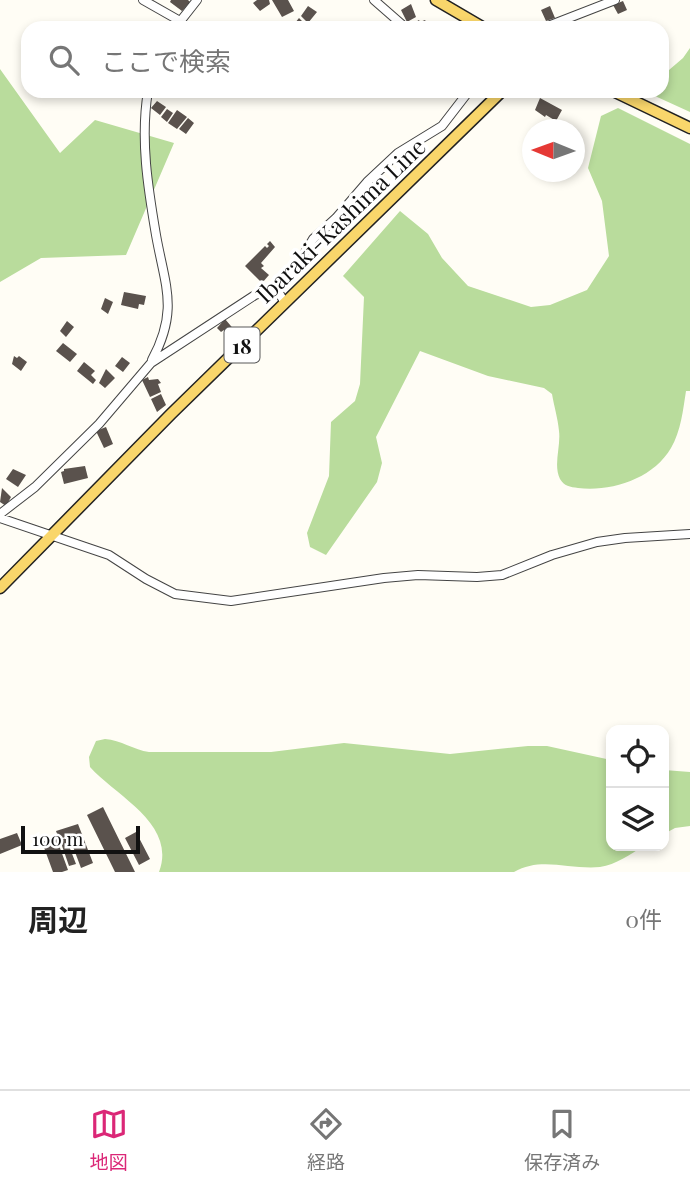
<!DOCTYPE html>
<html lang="ja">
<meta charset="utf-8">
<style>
:root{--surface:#fff;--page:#f2f2f2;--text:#222;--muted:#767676;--line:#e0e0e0;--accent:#db2777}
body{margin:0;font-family:"Playfair Display","Noto Sans JP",serif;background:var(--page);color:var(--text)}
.controls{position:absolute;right:21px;bottom:21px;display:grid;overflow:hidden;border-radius:14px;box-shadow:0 4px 10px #0003}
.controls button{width:63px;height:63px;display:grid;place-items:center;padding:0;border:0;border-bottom:2px solid var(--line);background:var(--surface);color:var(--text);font:35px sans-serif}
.compass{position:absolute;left:522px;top:119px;width:63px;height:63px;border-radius:50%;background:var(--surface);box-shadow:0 4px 10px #0003;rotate:271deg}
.scale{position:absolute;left:21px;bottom:18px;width:119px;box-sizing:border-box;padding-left:7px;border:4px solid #111;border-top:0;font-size:19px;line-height:24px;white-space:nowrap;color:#111;-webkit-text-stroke:5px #fff;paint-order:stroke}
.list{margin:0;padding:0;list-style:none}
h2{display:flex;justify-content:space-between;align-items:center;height:91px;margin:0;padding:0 28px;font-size:30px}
h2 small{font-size:23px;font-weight:400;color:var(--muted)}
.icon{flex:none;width:38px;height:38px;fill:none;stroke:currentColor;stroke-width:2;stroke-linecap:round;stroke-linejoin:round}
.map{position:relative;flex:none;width:690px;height:872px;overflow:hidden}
.search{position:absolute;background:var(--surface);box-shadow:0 4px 10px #0003;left:21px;right:21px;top:21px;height:77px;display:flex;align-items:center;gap:18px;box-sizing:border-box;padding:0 24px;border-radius:21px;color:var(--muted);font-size:26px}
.sheet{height:217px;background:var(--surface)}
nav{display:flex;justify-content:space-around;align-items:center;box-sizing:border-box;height:98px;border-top:2px solid var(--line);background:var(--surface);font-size:19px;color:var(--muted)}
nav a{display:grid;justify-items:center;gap:4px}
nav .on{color:var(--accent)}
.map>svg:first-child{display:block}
.forest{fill:#b9dc9c}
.building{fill:#5a524d}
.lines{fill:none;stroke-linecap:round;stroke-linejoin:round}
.minor-casing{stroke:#444;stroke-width:10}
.major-casing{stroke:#222;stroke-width:13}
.minor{stroke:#fff;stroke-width:8}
.major{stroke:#f9d66b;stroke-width:10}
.labels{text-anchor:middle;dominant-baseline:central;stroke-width:7;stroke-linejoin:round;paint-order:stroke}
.shield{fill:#fff;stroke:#585858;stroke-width:2}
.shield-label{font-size:21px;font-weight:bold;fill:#111}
.street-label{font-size:23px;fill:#111;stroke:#fff}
</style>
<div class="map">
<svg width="690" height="872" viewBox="0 0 690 872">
<rect width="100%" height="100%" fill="#fffdf5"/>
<path class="forest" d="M690 48V112L644 91H662V76L683 58Z
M0 69 60 153 95 120 174 143 126 255 41 258 0 282Z
M618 108 690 144V391H686C683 410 681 431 671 448 653 479 611 492 578 488 570 487 564 486 560 479 553 465 561 446 559 431 558 419 554 406 552 394L544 388 488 376 420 351 376 437 382 463 377 482 326 555 310 547 307 533 329 476 331 422 355 401 360 384 364 297 343 276 400 211 428 234 442 258 468 286 531 307 550 305 587 290 609 256 602 201 588 168 601 116Z
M105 739C121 740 134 750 149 752H271L344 743 450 754 528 746H547L611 760V846H644C630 854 616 865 600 867 570 870 541 856 514 872H159C177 824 117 797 90 767L89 757 96 741Z
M664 770 690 772V826L675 828 664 834Z"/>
<path class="building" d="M171 0H188L190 2 182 11 170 2Z
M257 0H269L270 4 260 11 253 3Z
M272 0H288L294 11 282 17Z
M623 1 627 10 618 14 613 5Z
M411 4 416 17 407 22 401 10Z
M308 6 317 12 308 23 301 16Z
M550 6 555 18 546 21 541 10Z
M299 18 306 25 304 28H291Z
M419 20 420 22 425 20 430 28H416L414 23Z
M540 98 562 110 556 121 546 115 545 117 535 110Z
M157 101 166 107 160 115 151 108Z
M167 109 173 113 167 122 161 117Z
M177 110 187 117 177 129 168 123Z
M188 118 194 123 186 134 179 129Z
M270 241 275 247 261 263 264 266 261 268 269 275 262 283 245 266 265 246 267 248 269 246 267 244Z
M124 292 146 296 144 305 139 304 138 309 121 305Z
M105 298 113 302 108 314 101 309Z
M225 319 236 332 231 337 224 330 221 332 217 328Z
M67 321 74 327 66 337 60 331Z
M63 343 77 354 70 362 56 351Z
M14 356 17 358 19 356 27 362 21 371 12 364Z
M122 357 130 363 123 372 115 366Z
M84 362 95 371 91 375 96 380 93 384 77 371Z
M106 369 115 378 105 388 99 383Z
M148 377 149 380 158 379 161 383 158 384 161 392 150 397 142 380Z
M161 394 166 405 157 412 151 399Z
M106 427 113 444 104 448 96 431Z
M85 466 88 478 64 484 61 472 64 471V469Z
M13 469 26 475 18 487 6 479Z
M2 488 11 497 6 506 0 502Z
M103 807 135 872H115L87 815Z
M78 824 93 863 81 868 69 836 59 839 56 831Z
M136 832 150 859 139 865 125 838Z
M17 833 22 845 0 854V839Z
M56 837 68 870 62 872H53L42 842Z
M66 838 76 864 69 866 60 840Z"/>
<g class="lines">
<defs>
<path id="minor" d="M143 0 180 21
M374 0 406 28
M175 28 197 0
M543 28 615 0
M148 91C140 139 148 188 156 235 165 286 179 310 152 360
M276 288 297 266 313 239 336 218 367 182 398 153 442 126 469 91
M0 514 35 487 99 424 151 363 255 295 276 288 285 303
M0 518 109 555 146 579 175 594 231 601 384 578 418 575 477 577 502 575 552 555 597 542 625 538 690 534"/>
<path id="major" d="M436 0 484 28
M613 91 690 128
M0 588 171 414 502 91"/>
</defs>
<use href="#minor" class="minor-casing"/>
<use href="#major" class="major-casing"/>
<use href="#minor" class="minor"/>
<use href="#major" class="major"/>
</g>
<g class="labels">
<rect class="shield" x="224.5" y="327.5" width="35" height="35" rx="5"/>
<g class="shield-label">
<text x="242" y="345">18</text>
</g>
<g class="street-label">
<text transform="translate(340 220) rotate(-44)">Ibaraki-Kashima Line</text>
</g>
</g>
</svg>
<div class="controls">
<button><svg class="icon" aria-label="locate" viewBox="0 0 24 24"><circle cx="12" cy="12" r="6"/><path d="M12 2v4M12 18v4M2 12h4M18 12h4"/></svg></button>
<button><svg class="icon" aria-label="layers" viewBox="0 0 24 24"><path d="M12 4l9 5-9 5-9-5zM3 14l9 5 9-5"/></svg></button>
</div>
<svg class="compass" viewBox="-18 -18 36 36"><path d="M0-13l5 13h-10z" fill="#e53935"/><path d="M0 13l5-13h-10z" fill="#767676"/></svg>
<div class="scale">100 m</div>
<div class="search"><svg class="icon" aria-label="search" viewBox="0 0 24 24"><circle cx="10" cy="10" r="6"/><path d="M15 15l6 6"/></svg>ここで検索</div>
</div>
<section class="sheet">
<h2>周辺<small>0件</small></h2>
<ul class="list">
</ul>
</section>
<nav>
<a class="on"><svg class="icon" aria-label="map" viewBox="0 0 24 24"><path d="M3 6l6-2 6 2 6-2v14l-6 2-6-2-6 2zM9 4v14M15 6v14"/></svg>地図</a>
<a><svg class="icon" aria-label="directions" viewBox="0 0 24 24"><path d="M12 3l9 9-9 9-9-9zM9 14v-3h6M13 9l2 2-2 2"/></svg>経路</a>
<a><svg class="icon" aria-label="saved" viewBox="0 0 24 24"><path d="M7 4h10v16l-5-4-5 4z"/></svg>保存済み</a>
</nav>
